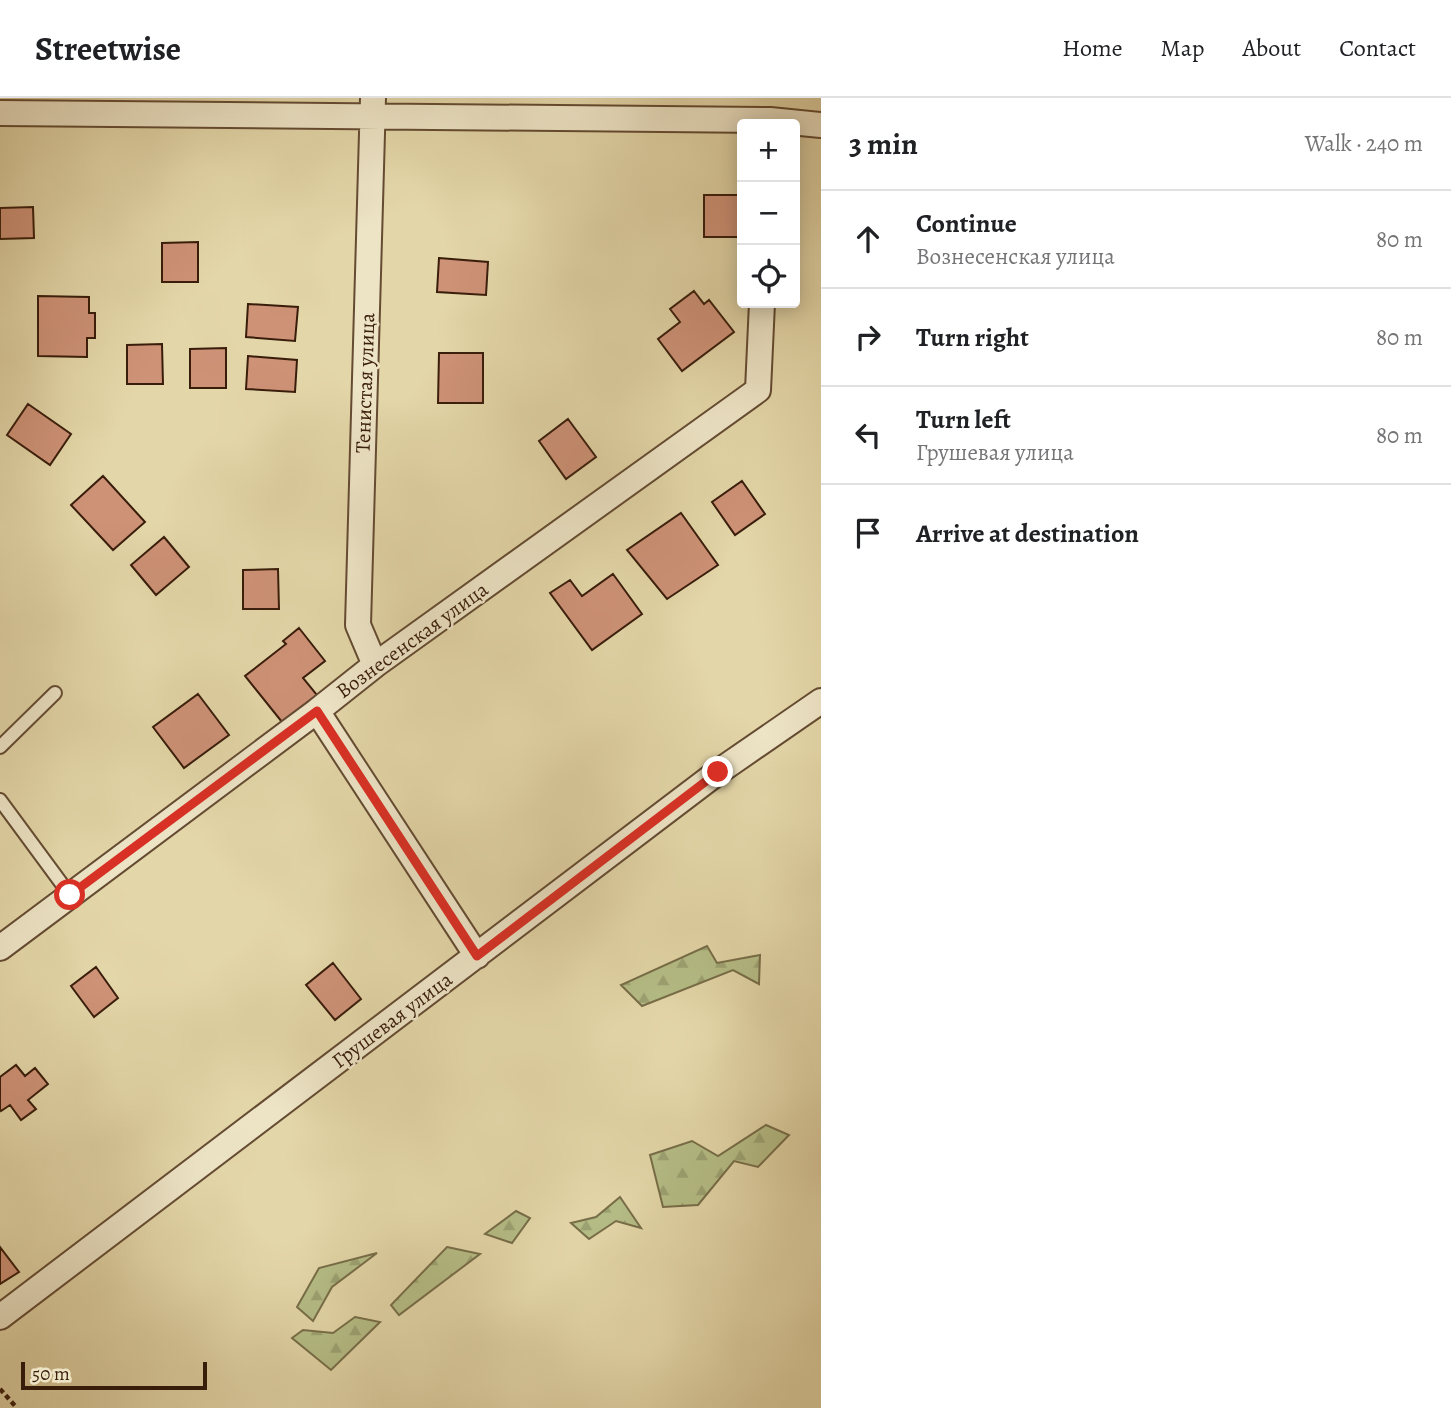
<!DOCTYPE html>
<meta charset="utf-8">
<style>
:root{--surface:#fff;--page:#f6f6f6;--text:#202124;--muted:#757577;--line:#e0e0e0}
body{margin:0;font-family:Alegreya,serif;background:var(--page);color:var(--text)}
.controls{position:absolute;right:21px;top:21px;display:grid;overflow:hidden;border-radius:7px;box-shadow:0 4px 18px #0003}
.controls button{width:63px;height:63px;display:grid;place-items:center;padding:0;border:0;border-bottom:2px solid var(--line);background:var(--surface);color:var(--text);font:35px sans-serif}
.scale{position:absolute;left:21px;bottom:18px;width:186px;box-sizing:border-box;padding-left:7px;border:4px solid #391d0b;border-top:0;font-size:19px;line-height:24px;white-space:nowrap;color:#391d0b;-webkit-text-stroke:5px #ede4c6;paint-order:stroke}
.stop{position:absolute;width:21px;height:21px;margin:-16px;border:5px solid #d93025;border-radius:50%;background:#fff}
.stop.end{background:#d93025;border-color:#fff;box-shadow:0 2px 7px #0008}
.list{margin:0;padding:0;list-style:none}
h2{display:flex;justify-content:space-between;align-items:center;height:91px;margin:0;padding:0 28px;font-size:30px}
h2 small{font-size:23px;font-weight:400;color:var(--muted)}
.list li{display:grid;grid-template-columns:46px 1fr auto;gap:21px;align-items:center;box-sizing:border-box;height:98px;padding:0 28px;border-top:2px solid var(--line)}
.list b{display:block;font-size:26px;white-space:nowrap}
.list p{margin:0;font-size:23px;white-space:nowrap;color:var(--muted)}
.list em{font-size:23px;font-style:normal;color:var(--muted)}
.icon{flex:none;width:38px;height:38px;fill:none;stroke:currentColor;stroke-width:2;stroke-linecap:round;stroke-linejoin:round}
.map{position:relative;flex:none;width:821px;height:1310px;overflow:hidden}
header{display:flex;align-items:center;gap:42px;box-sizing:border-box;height:98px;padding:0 35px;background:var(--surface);border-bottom:2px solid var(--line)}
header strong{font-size:33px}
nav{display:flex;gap:38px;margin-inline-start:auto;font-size:24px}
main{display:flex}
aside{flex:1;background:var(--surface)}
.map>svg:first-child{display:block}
.forest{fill:url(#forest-firs);stroke:#776d48;stroke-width:2}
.building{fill:#ce9277;stroke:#391d0b;stroke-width:2}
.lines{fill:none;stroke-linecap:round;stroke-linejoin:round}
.service-casing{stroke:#644b32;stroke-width:16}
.minor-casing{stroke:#644b32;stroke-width:28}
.path{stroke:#391d0b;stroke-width:4.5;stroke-dasharray:5 3.5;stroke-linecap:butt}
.service{stroke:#ede4c6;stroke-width:12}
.minor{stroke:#ede4c6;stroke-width:24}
.route{stroke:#d93025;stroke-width:9}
.labels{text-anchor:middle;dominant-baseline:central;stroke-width:5;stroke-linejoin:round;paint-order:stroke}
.street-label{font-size:21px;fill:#391d0b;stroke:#ede4c6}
</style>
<header>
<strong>Streetwise</strong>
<nav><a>Home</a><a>Map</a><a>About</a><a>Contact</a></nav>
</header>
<main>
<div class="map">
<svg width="821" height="1310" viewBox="0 0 821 1310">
<defs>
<pattern id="forest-firs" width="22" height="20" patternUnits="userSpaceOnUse" patternTransform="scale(1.75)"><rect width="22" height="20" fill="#b5bd86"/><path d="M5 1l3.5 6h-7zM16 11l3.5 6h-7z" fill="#9ca272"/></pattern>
</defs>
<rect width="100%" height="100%" fill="#e3d6a8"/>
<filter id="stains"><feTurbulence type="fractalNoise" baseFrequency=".00286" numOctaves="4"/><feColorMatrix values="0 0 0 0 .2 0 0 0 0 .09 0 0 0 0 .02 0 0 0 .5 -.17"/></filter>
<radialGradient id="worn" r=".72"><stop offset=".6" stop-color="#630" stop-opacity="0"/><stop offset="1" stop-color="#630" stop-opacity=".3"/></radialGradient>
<path class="forest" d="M707 848 717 865 760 857 759 886 733 872 642 908 621 887Z
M766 1027 789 1037 758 1069 734 1063 698 1107 663 1109 650 1057 692 1043 718 1058Z
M620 1099 641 1130 616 1123 589 1141 571 1125 596 1119Z
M516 1113 530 1120 512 1145 485 1136Z
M447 1149 480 1156 399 1217 391 1207Z
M377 1155 332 1189 313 1223 297 1209 319 1170Z
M355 1219 380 1224 331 1272 292 1240 303 1232 333 1235Z"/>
<path class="building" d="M704 97H742V139H704Z
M33 109 34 140 0 141V110Z
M198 144V184H162V145Z
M439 160 488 164 486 197 437 194Z
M694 193 704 206 709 202 734 234 682 273 658 241 680 224 670 211Z
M38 198 89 199V215H95V240H87V259L38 258Z
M248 206 298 209 295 243 246 239Z
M162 246 163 286H127V247Z
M226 250V290H190V251Z
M439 255H483V305H438Z
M248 258 297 262 295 294 246 291Z
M28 306 71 336 50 367 7 337Z
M568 321 596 359 566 381 539 343Z
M103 378 145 424 113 452 71 407Z
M742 383 765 416 735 437 712 404Z
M681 415 718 467 667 501 627 452Z
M164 439 189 469 156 497 131 467Z
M278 471 279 511H243V472Z
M613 476 642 516 592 552 550 495 570 482 582 498Z
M299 530 325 563 303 580 317 597 282 624 245 578 286 546 283 543Z
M198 596 229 637 184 670 153 629Z
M333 865 361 901 335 922 306 887Z
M96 869 118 900 94 919 71 888Z
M16 967 25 978 35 970 48 986 28 1002 36 1011 21 1022 10 1007 1 1013 0 1011V979Z
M0 1149 19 1174 0 1186Z"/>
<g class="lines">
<defs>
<path id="service" d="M0 649 55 595
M0 702 70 797"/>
<path id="minor" d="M373 0 358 527 375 567
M0 15 770 22 821 27
M317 613 477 858
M0 850 317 613 375 567 758 292 762 205
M0 1219 718 674 821 603"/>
</defs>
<use href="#service" class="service-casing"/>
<use href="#minor" class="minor-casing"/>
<path class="path" d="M0 1291 17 1310"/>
<use href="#service" class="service"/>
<use href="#minor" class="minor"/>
</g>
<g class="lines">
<path class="route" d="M70 797 317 613 477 858 718 674"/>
</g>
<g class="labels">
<g class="street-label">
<text transform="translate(365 285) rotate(-88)">Тенистая улица</text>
<text transform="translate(412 542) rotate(-36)">Вознесенская улица</text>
<text transform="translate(392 922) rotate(-37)">Грушевая улица</text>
</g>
</g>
<rect width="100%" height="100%" filter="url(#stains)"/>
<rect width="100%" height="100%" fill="url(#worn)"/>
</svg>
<div class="controls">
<button>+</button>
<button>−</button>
<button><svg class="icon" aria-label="locate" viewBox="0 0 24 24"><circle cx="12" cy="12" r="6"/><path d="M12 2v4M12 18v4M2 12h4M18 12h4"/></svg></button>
</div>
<div class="scale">50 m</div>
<div class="stop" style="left:70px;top:797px"></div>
<div class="stop end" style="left:718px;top:674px"></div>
</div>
<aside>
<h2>3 min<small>Walk · 240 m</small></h2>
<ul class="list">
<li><svg class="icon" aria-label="ahead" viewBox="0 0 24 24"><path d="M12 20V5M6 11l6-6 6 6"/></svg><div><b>Continue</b><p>Вознесенская улица</p></div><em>80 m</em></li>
<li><svg class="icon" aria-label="right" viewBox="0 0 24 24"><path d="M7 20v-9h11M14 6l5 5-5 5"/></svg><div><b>Turn right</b></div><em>80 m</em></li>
<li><svg class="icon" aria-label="left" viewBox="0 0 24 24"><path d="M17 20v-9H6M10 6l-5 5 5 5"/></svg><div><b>Turn left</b><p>Грушевая улица</p></div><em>80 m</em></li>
<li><svg class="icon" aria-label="arrive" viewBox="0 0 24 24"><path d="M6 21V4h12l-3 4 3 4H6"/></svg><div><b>Arrive at destination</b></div></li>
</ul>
</aside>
</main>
